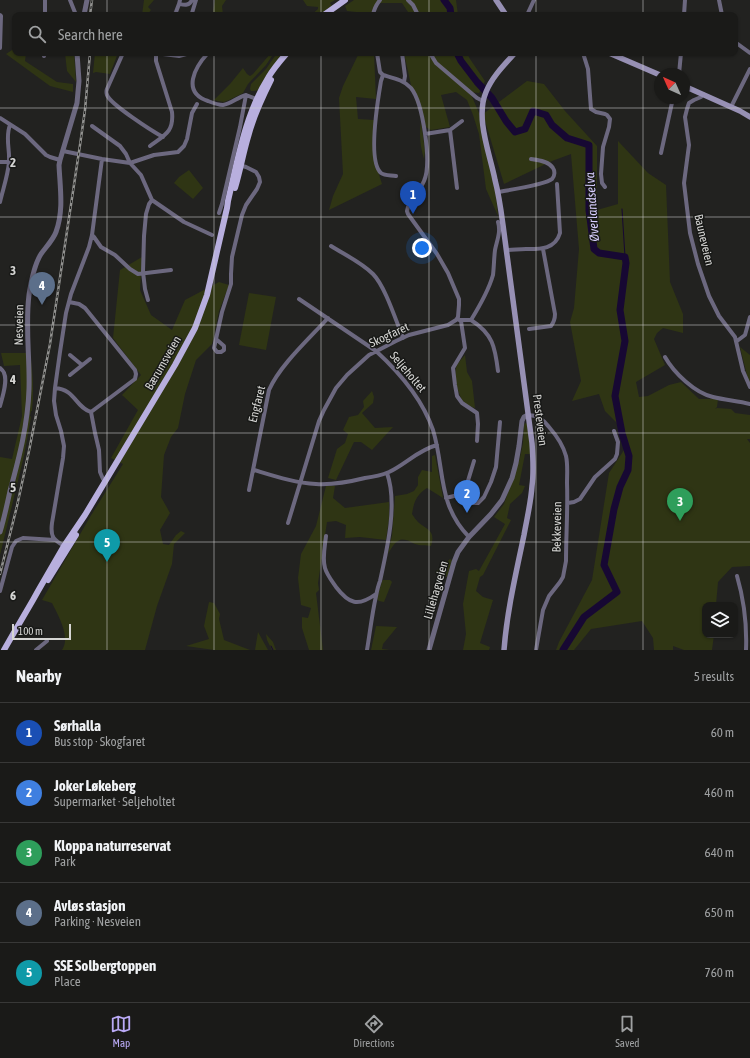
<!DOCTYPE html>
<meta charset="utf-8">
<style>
:root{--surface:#1a1a18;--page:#232321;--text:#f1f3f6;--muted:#9fa1a2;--line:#383837;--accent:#baaaf6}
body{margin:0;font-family:"Asap Condensed",sans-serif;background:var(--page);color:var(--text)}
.controls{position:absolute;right:12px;bottom:12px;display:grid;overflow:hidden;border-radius:8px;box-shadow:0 1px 3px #0004}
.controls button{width:36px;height:36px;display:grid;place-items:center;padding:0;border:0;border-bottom:1px solid var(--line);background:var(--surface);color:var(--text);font:20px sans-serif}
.compass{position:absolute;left:654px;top:68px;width:36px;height:36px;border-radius:50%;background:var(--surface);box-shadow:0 1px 3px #0004;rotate:315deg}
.scale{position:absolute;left:12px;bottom:10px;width:59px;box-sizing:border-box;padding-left:4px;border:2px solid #d5d5d3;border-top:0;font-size:11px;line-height:14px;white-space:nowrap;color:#d5d5d3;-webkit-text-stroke:3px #181917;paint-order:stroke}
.you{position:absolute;left:422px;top:248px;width:14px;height:14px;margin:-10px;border:3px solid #fff;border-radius:50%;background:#1a73e8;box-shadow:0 0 0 6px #1a73e833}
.badge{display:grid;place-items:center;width:26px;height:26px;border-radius:50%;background:var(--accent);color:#fff;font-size:13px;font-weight:700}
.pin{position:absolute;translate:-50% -33px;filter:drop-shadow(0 1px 2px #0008)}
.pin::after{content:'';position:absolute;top:21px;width:14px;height:12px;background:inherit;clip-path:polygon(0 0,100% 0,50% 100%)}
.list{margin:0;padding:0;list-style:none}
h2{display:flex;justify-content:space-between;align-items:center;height:52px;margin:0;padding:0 16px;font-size:17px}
h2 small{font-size:13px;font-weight:400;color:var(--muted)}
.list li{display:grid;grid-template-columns:26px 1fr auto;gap:12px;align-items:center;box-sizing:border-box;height:60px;padding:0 16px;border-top:1px solid var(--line)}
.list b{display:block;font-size:15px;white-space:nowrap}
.list p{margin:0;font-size:13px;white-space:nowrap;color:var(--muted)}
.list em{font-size:13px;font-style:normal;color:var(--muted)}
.icon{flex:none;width:22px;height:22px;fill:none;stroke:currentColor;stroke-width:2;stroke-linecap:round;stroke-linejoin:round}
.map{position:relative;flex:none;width:750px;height:650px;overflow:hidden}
.search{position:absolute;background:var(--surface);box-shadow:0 1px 3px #0004;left:12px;right:12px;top:12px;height:44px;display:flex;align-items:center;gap:10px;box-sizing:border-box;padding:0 14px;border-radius:8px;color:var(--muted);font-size:15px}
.sheet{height:352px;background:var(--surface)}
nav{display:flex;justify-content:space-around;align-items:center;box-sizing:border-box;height:56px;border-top:1px solid var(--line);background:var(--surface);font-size:11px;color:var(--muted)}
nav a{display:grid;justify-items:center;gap:2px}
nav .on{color:var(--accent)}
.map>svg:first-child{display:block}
.green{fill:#2f3514}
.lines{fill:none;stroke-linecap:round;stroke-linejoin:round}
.stream{stroke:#170833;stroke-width:1}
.river{stroke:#170833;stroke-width:7}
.minor{stroke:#6c687f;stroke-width:4}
.tertiary{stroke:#6c687f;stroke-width:5}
.secondary{stroke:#9790b4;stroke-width:5.5}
.primary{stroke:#b8afde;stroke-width:6}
.rail-casing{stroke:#929290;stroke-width:2.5}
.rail{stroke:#181917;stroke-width:1;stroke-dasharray:3;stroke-linecap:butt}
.grid{fill:none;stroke:#d5d5d3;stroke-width:1;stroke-opacity:0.55}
.labels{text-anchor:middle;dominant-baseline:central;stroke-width:3;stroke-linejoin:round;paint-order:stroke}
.street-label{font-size:12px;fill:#d5d5d3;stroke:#181917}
.water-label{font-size:13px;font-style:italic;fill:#d6cdfc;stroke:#181917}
.grid-label{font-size:13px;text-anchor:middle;font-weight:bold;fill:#d5d5d3;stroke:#181917;stroke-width:3;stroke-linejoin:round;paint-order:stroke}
</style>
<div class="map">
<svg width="750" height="650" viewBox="0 0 750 650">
<rect width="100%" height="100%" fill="#222220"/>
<path class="green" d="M144 0H154L148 7 151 10 147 15H142Z
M215 0H226L222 6 223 15H214L213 12Z
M303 0H335L330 3 332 6 320 15H311L318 9V7L307 6Z
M354 0H456L458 15H410L402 3H378L373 15H360L356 12 347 11 345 6Z
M15 48V53H26L25 61 57 82 73 84V92L50 86 6 54Z
M65 53H74L76 82 67 71Z
M95 53H101V54L106 53H118L110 74 96 72 93 73Z
M271 53H274L266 65 248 84 243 93 229 100 224 102 218 101 214 100 230 84 243 68 247 74 250 76 253 74Z
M277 53H283L259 90 254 91H251L250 89 251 84 266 69Z
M359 53H374L376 99 356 97 358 119 374 120 377 168 382 184 329 210 333 196 343 174 339 98 343 86Z
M404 53H467L470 59 485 81 479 93 470 92 479 113 495 187 498 216 486 189 479 134 473 115 467 100 456 92 441 95 450 127 431 130 424 126 412 90Z
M527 81 544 84 565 111 597 146V210L618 204V141L648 173 666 185 670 282 683 314V333L663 328 657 333 654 339 665 365 636 382 639 397 648 396 669 385 681 382 699 399H718L717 407 715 409 717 408 731 409 735 413 750 415V439H747L750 443V566L732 567 718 582 716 605H705V635H714L712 650H684L673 646V650H654L653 638 642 621 591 629 574 650H556L559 642 592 580 609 473 624 450 621 427 605 411 599 394 572 401 581 381 570 322 574 308 579 249 571 154 552 161 504 184 483 114Z
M421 121 425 151 424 159C420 146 419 134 421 121Z
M189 170 203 188 193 199 174 183 179 177Z
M142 257 140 290 151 315 172 330 185 300 219 282 229 285 219 311 212 344 196 360 185 394 178 428 171 437 164 455 161 497 170 513 160 530 163 544 169 545 176 535 181 531 185 533 174 544 172 564 157 606 145 650H62C71 637 58 615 52 603L42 600 90 517 123 464 111 458 138 410 122 395 141 375 113 338 120 270Z
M249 293 276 297 266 350 239 345Z
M740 347 750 355V383L748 379Z
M1 353H30C33 372 34 391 32 411H31L30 416 31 417 24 456 0 555V457L12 459 22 416 20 365 4 366Z
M465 355 467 372 472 381 475 408C471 407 467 405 464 402 458 396 454 376 456 368 457 363 462 359 465 355Z
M372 391 374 397 373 403 362 413 375 428 393 427 372 450 361 442H354L336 480 328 478 337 449 345 443 348 434 343 430 349 417 358 415 364 407 363 401Z
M525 423 528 424 531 454H525L519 485 525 486 522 493 510 504 507 518 511 520 483 575 480 577 476 591 483 597 493 600 480 643 490 647 489 650H463L466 634 463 604 469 571 476 569 479 571 505 524 494 517 504 504 520 458 523 443 524 425Z
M435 455 443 498 427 488C416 495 414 502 412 514 414 517 416 520 418 522 427 530 436 530 431 546 426 545 420 546 415 544 412 543 409 540 406 540 397 537 392 547 388 554L392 535 395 496 407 494 414 491 418 485V477L422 470 432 472V456Z
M326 486H335L333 498 345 508 389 502V519L386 540 360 537 345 538 346 525 336 521 327 522 318 583 319 590 316 593 323 650H309L302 628V617L308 618 311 608 301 605 298 578 301 554 316 526Z
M450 559 452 560 447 577 435 572Z
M383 580H390L392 582 384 602 379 601 377 599 382 581Z
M209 602 214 603 220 614 219 619 224 640 250 650H214L186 646 209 639 204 626Z
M376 626 397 627 383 644 382 649 390 650H371Z
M258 632 268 650H255Z
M266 634 273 642 276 650H272L267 640Z"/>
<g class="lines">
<path class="stream" d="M622 209 625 257
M271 646 273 650"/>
<path class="river" d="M444 0 450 8 451 15
M457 53 461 61 477 82 492 98 506 121 515 132 525 129 533 111 546 115 552 125 567 138 589 145V210L594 249 599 253 625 257 626 263 620 310 625 341 615 396 622 433 629 456 628 470 620 487 614 509 604 565 617 592 584 617 563 650"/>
<path class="minor" d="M70 0 76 15
M180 0 179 4C185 5 189 6 192 0
M408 0 413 5 418 15
M719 0 722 15
M192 13 196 0
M0 15 1 16 0 48
M45 15V0
M174 15 176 12 179 4
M373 15C374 9 376 5 380 0
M527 15 534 0
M684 15 685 0
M735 42 750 53
M123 53 107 89C106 92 106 92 107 95 110 104 152 131 163 137
M155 53 179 56 190 53
M208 53C195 67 181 92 208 101 213 103 218 105 223 105 231 104 238 97 246 95L259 100
M377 53 380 72 383 75
M402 53 405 76 404 82
M430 53 436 63 477 98 483 101
M583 53 588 69 591 109 596 112 605 114 607 115 610 119 609 127 603 147 601 174 602 183 605 187
M44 56 45 53
M679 74 681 53
M383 75 381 81C378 99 367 161 381 173 385 176 391 175 396 176
M703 94 701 97 694 100 689 103 687 109 685 117 689 145 684 183 690 233 698 264 709 296 719 316 735 337 743 371 750 387
M731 107 750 69
M0 118 25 134 46 155 50 157 60 160
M92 126 120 146 126 154 130 163 141 175 152 200 184 222 212 235
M450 130 457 188
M425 134 450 130 462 121
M150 146C165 135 174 132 172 112L156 61V54
M63 151 102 159 130 163 154 155 178 152 184 146 187 139 192 113 197 104
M661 153 673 98
M0 162H9
M498 192C508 190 545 185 552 179 555 176 555 171 553 168 549 161 538 160 531 159
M0 202C3 189 8 175 9 162 10 149 5 137 10 125
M219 213 222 204 240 127 246 95
M92 235 94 237 101 247 115 255 130 269 138 274 171 270
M331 246C345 255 361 262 373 274 385 286 396 321 403 338
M506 250C513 250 519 249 526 249 539 249 555 250 560 233L557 184
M299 299 376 351C400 373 422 398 433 430 445 469 437 504 469 537
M148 300 145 289 143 272 144 236 146 214 149 204 152 200
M459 320H471C479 307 489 289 493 275 494 266 494 258 495 250 497 240 501 232 498 222
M471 320C493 334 495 347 498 371
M461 321 465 348 453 368 455 385 457 396 462 403 477 413 478 424 477 441
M529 329 551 326C554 322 555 319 555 314L543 249
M216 339 222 312 231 284V274L232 257 242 215 246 205 257 189 260 182 259 177 256 172 246 167 239 165
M216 339 224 346V350L221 352H217L214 348Z
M737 341 745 335 750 317
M70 355 82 365
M665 357C674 373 695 393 713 397 725 400 738 401 750 404
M0 368C1 369 4 372 4 373 8 381 2 398 0 406
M70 375 90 359
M55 388C75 389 76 408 91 412L135 379 136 374 135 370 85 308 79 304 69 302
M91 412 95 433 99 450 100 472 103 479
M528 415C537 415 544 420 549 427 556 435 563 445 566 456 568 465 567 474 567 483 568 509 566 535 566 561L563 577 560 582 549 596 543 610 536 650
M254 470C274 476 295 483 316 484 333 485 349 482 365 478 373 477 382 475 389 472 406 464 418 450 437 445
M249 490 269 390C280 365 309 339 328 318
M458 495 467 484 474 461
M446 498 458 495 470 502 474 503H478L484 497 491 482 496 467 500 422
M568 503 574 502 580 499 595 477 615 459 617 454 618 442 614 431
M288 523 319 421 324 410 336 388 347 375 369 355 396 341 409 335 448 325 456 320 458 317 459 305V299L448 273 437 254 408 214 407 211 408 207C413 198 420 190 424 181 432 163 423 103 411 88 404 80 393 78 383 75
M326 536C325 546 322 558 325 568 327 575 332 581 336 587 349 604 358 607 376 594
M66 547C54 540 50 538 52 523L63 458 64 446 61 431 56 415 54 401 55 388 60 352 66 313 71 294 89 247 92 235 102 159
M737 576C744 600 747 625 746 650
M0 591 12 547 16 541 23 538 55 540
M36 650 47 641
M367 650C370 632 372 614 376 596 377 591 378 586 380 581 387 549 398 504 387 473"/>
<path class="tertiary" d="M84 15 87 0
M0 532C4 519 7 505 10 491 19 458 28 424 29 389 30 358 25 326 29 295 31 282 34 265 41 254 46 247 53 240 56 232 64 210 60 188 59 165L60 160 77 103 79 81 77 53
M429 650 454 562 458 552 469 537 491 514 502 500 512 478 516 463 519 446 522 421 524 417 528 415"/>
<path class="secondary" d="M496 0 506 15
M609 53 660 75
M684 86 740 111 750 117
M504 650C507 611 516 573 524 535 527 518 531 502 532 486 534 472 533 457 532 443L503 225C501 210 499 195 495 180 490 154 475 118 486 92 492 77 504 65 515 53"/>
<path class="primary" d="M324 15 345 0
M235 188C240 171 243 154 248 137 253 117 262 98 271 80
M48 580 76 535
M4 650 12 636 33 600 38 591 64 546 85 515 175 365 195 328 207 295 227 208 228 201C238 159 245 115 268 78 273 69 280 61 287 53"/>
<defs>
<path id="rail" d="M90 15 92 0
M0 574 17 506 29 451 50 344 80 145 85 110 90 53"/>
</defs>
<use href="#rail" class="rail-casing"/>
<use href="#rail" class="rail"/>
</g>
<path class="grid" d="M107 0V15M214 0V15M321 0V15M429 0V15M536 0V15M643 0V15M107 53V650M214 53V650M321 53V650M429 53V650M536 53V650M643 53V650M0 108H750M0 217H750M0 325H750M0 433H750M0 542H750"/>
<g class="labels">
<g class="street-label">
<text transform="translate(704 240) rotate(77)">Bauneveien</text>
<text transform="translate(19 325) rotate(-89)">Nesveien</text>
<text transform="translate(389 335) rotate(-25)">Skogfaret</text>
<text transform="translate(163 363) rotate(-60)">Bærumsveien</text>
<text transform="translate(408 372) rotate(50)">Seljeholtet</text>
<text transform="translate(257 404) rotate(-76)">Engfaret</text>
<text transform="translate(540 420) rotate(83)">Presteveien</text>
<text transform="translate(557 527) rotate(-89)">Bekkeveien</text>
<text transform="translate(436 590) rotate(-74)">Lillehagveien</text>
</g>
<g class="water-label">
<text transform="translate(592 207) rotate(-94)">Øverlandselva</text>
</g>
</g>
<g class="grid-label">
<text x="13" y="167">2</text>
<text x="13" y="275">3</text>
<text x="13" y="384">4</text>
<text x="13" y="492">5</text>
<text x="13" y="600">6</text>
</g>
</svg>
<div class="controls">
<button><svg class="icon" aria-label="layers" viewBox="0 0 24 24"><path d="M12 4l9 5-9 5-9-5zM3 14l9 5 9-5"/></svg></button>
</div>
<svg class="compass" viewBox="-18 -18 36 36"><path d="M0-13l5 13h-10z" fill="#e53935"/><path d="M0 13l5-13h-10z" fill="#9fa1a2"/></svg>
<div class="scale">100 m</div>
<div class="you"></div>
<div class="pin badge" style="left:413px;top:214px;background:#1a4fb4">1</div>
<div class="pin badge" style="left:467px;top:513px;background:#3f7fe0">2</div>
<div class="pin badge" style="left:680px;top:521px;background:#2e9e5b">3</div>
<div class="pin badge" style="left:42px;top:305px;background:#5c6f8a">4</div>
<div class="pin badge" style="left:107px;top:562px;background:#0f9aa8">5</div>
<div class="search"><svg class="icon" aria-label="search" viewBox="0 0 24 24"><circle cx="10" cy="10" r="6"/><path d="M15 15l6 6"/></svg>Search here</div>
</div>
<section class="sheet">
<h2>Nearby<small>5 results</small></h2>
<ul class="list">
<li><span class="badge" style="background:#1a4fb4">1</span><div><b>Sørhalla</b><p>Bus stop · Skogfaret</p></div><em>60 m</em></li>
<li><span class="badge" style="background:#3f7fe0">2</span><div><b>Joker Løkeberg</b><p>Supermarket · Seljeholtet</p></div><em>460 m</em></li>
<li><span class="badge" style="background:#2e9e5b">3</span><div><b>Kloppa naturreservat</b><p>Park</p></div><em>640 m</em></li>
<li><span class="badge" style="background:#5c6f8a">4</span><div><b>Avløs stasjon</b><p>Parking · Nesveien</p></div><em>650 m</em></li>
<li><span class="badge" style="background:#0f9aa8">5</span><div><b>SSE Solbergtoppen</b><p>Place</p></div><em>760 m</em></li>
</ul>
</section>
<nav>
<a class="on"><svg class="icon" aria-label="map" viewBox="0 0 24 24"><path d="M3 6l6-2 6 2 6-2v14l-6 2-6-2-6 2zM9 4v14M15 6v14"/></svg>Map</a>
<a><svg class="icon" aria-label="directions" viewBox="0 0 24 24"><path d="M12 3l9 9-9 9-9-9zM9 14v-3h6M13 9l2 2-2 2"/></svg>Directions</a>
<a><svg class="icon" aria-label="saved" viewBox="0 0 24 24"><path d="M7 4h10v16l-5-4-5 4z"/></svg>Saved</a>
</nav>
